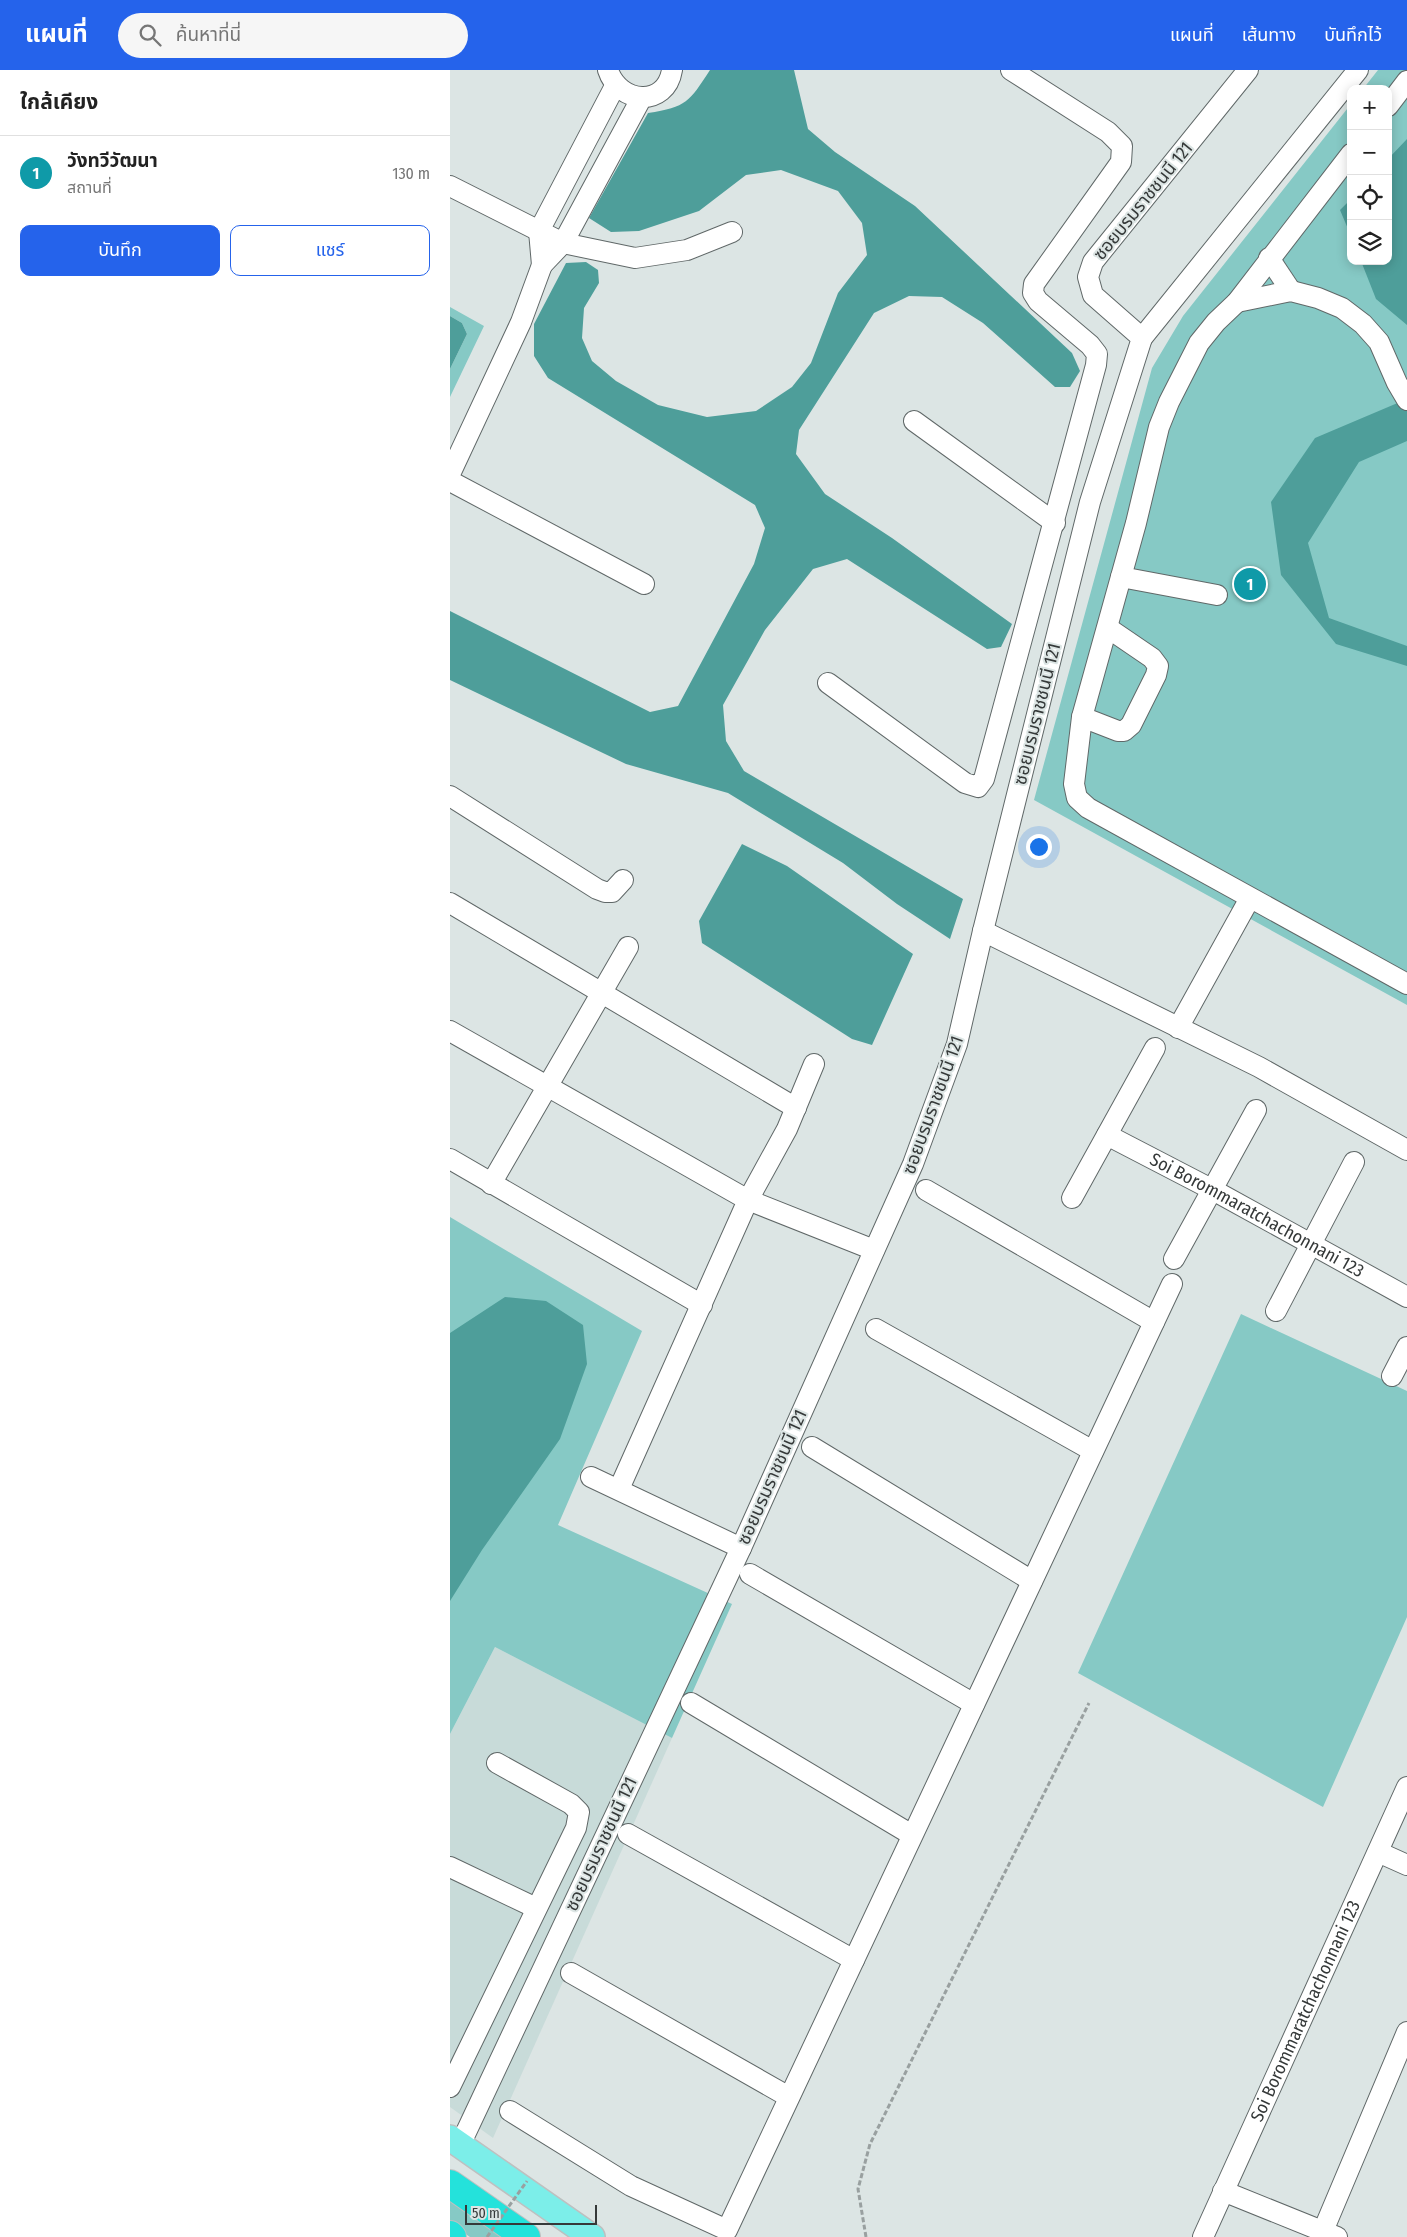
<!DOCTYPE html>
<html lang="th">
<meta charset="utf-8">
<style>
:root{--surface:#fff;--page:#f6f6f6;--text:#222;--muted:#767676;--line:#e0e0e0;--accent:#2563eb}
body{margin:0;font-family:"Fira Sans Condensed","Noto Sans Thai",sans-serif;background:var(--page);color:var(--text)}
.controls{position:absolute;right:15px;top:15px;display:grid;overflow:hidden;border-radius:10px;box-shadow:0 2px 12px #0003}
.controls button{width:45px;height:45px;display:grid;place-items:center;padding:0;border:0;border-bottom:1px solid var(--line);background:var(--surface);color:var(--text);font:25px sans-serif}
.scale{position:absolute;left:15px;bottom:12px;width:132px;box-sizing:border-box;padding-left:5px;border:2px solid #353939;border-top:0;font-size:14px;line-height:18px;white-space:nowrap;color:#353939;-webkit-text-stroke:4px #dce5e4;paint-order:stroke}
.you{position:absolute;left:588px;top:776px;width:18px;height:18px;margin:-12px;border:4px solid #fff;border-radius:50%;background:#1a73e8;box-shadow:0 0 0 8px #1a73e833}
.badge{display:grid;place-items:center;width:32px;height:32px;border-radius:50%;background:var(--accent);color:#fff;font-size:16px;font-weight:700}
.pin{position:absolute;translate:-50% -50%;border:2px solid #fff;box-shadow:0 1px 5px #0006}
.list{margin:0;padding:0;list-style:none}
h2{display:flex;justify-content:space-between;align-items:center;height:65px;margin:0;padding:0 20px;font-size:21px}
h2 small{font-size:16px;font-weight:400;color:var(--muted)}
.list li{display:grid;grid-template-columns:32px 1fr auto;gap:15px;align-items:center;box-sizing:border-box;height:75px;padding:0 20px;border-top:1px solid var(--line)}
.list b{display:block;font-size:19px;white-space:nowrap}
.list p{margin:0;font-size:16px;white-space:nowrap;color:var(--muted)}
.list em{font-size:16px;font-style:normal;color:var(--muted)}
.actions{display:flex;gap:10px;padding:15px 20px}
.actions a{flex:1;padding:11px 0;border:1px solid var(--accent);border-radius:10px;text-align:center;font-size:18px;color:var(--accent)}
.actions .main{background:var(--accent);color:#fff}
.icon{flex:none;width:28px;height:28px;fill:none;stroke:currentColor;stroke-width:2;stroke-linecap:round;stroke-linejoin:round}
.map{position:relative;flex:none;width:957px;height:2167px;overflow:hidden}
header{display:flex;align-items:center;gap:30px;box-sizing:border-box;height:70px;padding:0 25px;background:var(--accent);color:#fff}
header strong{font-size:24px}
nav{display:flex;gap:28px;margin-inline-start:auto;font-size:18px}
.search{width:350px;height:45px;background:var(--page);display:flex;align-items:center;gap:12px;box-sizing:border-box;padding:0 18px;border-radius:28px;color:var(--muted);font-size:19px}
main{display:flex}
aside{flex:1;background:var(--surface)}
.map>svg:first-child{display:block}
.built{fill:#c8dbd9}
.green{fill:#86c9c5}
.water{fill:#4e9e9a}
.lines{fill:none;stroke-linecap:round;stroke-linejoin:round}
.minor-casing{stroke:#606868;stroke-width:22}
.major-casing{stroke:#bec0c0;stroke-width:28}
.highway-casing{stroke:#bec0c0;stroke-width:30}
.path{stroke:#99a0a0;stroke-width:3;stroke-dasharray:5 2.5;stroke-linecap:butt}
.minor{stroke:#fff;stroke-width:20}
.major{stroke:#7ceee9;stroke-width:25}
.highway{stroke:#24e2db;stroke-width:28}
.path-bridge{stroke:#99a0a0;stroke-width:3;stroke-dasharray:5 2.5;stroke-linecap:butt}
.labels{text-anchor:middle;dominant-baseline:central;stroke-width:4;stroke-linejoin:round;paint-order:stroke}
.street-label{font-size:18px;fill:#353939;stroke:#dce5e4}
</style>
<header>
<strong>แผนที่</strong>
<div class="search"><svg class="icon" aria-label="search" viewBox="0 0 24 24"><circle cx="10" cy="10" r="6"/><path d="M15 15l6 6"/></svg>ค้นหาที่นี่</div>
<nav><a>แผนที่</a><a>เส้นทาง</a><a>บันทึกไว้</a></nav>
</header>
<main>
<aside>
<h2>ใกล้เคียง<small></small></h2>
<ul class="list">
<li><span class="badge" style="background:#0f9aa8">1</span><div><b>วังทวีวัฒนา</b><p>สถานที่</p></div><em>130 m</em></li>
</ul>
<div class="actions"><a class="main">บันทึก</a><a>แชร์</a></div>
</aside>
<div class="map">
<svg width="957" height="2167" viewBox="0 0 957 2167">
<rect width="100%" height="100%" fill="#dce5e4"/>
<path class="built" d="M45 1577 222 1668 43 2068 0 2037V1664Z"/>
<path class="green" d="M928 0H957V935L584 730 702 298 733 246 901 34V191H938V19H913Z
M0 237 34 256 0 327V299L17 264 12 253 0 246Z
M0 1147 192 1261 108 1455 282 1534 222 1668 45 1577 0 1664Z
M791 1244 957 1321V1547L873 1737 628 1603Z
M0 2131 52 2167H20L0 2153Z"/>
<path class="water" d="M260 0H344L358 59 385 82 465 136 622 283 630 301 620 317H605L533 253 492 227 459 226 424 243 349 360 346 384 375 424 442 468 562 554 551 577 537 579 397 489 363 499 315 560 273 635 276 671 294 701 513 829 500 869 447 834 393 793 278 723 176 694 0 610V541L200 642 228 636 304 494 315 458 305 435 98 308 84 286V254L116 193 136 192 148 200 149 213 134 238 132 268 142 291 166 311 208 335 257 347 306 341 342 317 361 293 388 223 417 185 412 153 388 121 331 100 296 105 249 141 189 161 161 162 139 148 198 43C237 37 239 32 260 0Z
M957 69V255L926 229 911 191H938V89Z
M901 129V166L890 140Z
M0 246 12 253 17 264 0 299Z
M957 329V371L909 392 858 473 879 548 957 576V596L886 574 831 505 821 432 865 368Z
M292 774 337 796 463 884 422 975 402 969 252 873 249 851Z
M55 1227 96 1231 133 1255 137 1294 110 1369 32 1480 0 1531V1263Z"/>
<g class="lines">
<defs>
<g id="minor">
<path d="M158 0C169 34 216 38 222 0"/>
<path d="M165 16 89 161 92 195 113 173 192 27"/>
<path d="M938 36 957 11"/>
<path d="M901 84 787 232 766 252 749 273 719 332 709 357 686 453 632 647 624 714 627 728 638 738 957 914"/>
<path d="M0 116 113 173 185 188 237 180 282 162"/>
<path d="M819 188 841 221"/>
<path d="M787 232 841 221 868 228 892 238 913 254 929 272 947 313 957 330"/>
<path d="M692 268 908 0"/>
<path d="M464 351 605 453"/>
<path d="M0 404 71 252 92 195"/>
<path d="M0 411 194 514"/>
<path d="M671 507 767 525"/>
<path d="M378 613 515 713 528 717 534 709 646 295 647 284 640 275 588 231 583 223 584 214 671 92 672 76 658 62 561 0"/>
<path d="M632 647 668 661H674L681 655 706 605 708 596 702 588 658 558"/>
<path d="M0 726 147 819 155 822H162L173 810"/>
<path d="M0 833 346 1038"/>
<path d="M533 861 809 997 957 1080"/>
<path d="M728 958 800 828"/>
<path d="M0 961 298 1130 424 1180"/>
<path id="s1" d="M657 1065 763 1120 957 1227"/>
<path d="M0 1089 252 1235"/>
<path d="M41 1114 178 877"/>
<path d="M476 1120 704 1252"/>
<path d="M622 1128 705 978"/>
<path d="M724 1189 806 1040"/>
<path d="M826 1241 904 1092"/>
<path d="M426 1259 643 1381"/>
<path d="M942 1306 957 1277"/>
<path d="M362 1377 582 1511"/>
<path d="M141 1407 291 1478"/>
<path d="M169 1419 298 1130 337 1059 364 994"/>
<path d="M300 1504 524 1634"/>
<path d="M241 1633 462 1765"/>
<path d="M178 1764 404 1890"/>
<path d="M928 1782 957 1795"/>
<path d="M0 1797 86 1838"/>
<path d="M121 1903 339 2027"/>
<path d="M0 2017 126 1758 129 1742 121 1734 47 1693"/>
<path d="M60 2041 181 2116 277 2160 722 1214"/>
<path d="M10 2075 291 1478 463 1094 507 974 533 861 640 432 692 268 643 225 638 207 643 192 798 0"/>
<path d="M773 2121 887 2167"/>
<path d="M873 2161 957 1962"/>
<path id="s2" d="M753 2167 957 1717"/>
</g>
<path id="major" d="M0 2068 142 2167"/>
<path id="highway" d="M0 2114 76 2167
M0 2165 2 2167"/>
</defs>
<use href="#minor" class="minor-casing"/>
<use href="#major" class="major-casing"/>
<use href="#highway" class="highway-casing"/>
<path class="path" d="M416 2167 408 2119 420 2074 639 1633"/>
<use href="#minor" class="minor"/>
<use href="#major" class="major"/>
<use href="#highway" class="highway"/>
<path class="path-bridge" d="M37 2167 77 2111"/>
</g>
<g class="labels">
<g class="street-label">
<text transform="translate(693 131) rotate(-51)">ซอยบรมราชชนนี 121</text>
<text transform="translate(587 644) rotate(-76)">ซอยบรมราชชนนี 121</text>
<text transform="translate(483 1035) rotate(-70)">ซอยบรมราชชนนี 121</text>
<text stroke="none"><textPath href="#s1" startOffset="170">Soi Borommaratchachonnani 123</textPath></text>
<text transform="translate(322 1407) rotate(-66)">ซอยบรมราชชนนี 121</text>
<text transform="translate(151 1774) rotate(-65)">ซอยบรมราชชนนี 121</text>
<text stroke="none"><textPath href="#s2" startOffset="248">Soi Borommaratchachonnani 123</textPath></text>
</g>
</g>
</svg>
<div class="controls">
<button>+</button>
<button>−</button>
<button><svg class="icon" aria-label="locate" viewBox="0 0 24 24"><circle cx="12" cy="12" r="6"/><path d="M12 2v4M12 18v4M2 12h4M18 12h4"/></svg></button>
<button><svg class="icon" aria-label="layers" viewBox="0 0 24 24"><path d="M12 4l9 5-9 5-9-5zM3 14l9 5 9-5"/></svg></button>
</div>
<div class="scale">50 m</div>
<div class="you"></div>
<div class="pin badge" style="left:800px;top:514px;background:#0f9aa8">1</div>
</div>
</main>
